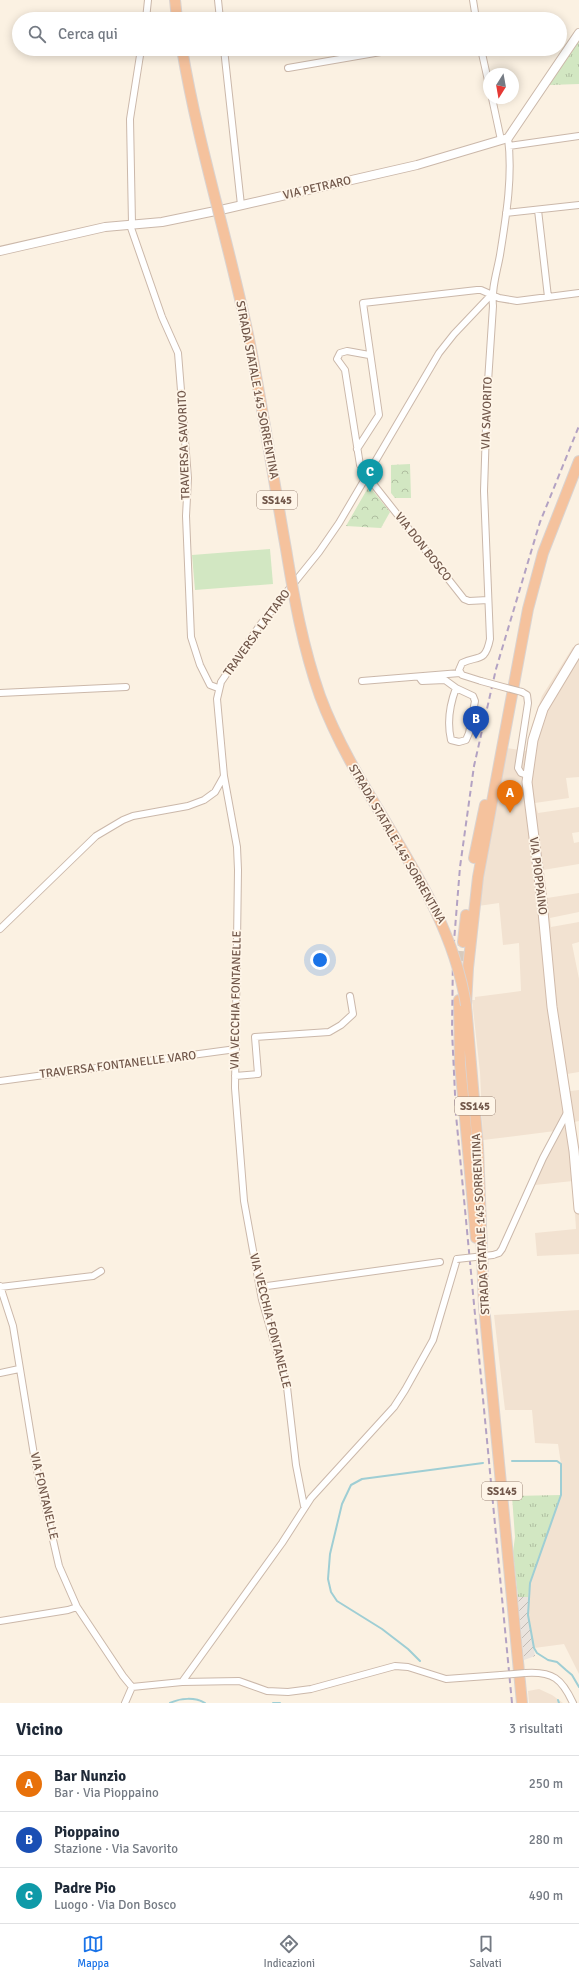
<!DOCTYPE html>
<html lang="it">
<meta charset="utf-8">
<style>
:root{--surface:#fff;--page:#f6f6f7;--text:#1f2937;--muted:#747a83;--line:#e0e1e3;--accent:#1a73e8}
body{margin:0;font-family:Signika,sans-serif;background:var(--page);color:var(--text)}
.compass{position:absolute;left:483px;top:68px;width:36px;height:36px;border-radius:50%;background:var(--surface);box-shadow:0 2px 10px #0003;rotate:191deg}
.you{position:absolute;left:320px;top:960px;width:14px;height:14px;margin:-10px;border:3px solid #fff;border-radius:50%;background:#1a73e8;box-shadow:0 0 0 6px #1a73e833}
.badge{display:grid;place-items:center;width:26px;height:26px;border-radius:50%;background:var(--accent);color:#fff;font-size:13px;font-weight:700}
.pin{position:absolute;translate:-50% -33px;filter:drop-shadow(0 1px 2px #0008)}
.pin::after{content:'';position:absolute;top:21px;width:14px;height:12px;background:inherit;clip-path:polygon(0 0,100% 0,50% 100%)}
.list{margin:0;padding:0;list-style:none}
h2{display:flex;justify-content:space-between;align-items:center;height:52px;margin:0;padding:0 16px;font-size:17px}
h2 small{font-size:13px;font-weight:400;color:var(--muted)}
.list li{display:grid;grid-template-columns:26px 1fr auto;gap:12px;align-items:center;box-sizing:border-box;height:56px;padding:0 16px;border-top:1px solid var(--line)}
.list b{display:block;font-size:15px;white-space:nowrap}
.list p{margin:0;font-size:13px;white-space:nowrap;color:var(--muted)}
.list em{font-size:13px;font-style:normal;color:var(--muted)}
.icon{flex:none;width:22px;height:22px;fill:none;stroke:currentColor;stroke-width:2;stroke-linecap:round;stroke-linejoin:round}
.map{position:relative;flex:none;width:579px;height:1703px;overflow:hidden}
.search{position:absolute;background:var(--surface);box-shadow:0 2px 10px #0003;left:12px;right:12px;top:12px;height:44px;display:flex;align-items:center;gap:10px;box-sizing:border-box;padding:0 14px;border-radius:22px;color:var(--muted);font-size:15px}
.sheet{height:220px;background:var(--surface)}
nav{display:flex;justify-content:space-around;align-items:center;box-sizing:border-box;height:56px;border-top:1px solid var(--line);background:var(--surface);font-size:11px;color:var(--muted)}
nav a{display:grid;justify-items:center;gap:2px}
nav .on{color:var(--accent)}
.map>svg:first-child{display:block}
.residential{fill:#f2e2d1}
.industrial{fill:url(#industrial-furrows)}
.grass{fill:url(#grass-tufts)}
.park{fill:url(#park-crowns)}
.pitch{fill:#d2e7c2}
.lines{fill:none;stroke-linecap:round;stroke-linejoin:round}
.stream{stroke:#9fced4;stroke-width:2}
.trunk-tunnel{stroke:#d8cabc;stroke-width:10;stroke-dasharray:10 5;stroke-linecap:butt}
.minor-casing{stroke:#cbb8aa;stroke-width:8}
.tertiary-casing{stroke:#cbb8aa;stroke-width:10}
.secondary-casing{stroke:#d0baaa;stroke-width:11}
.trunk-casing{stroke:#dad3d0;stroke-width:12}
.minor{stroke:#fff;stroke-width:6}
.tertiary{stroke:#fff;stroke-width:8}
.secondary{stroke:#fff;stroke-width:9}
.trunk{stroke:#f5c29d;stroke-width:10}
.rail{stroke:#b3a2c3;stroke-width:2;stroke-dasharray:6 4;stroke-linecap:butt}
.minor-bridge-casing{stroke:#cbb8aa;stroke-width:8;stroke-linecap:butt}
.trunk-bridge-casing{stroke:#dad3d0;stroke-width:12;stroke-linecap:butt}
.minor-bridge{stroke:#fff;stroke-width:6}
.trunk-bridge{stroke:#f5c29d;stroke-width:10}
.labels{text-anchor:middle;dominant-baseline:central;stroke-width:3.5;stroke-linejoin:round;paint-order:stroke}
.shield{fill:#fef5e8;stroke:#9b8679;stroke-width:1}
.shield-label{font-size:11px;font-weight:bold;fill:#71574a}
.street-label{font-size:12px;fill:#71574a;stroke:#fef5e8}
</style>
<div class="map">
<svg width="579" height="1703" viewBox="0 0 579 1703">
<defs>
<pattern id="industrial-furrows" width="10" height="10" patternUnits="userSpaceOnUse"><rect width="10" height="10" fill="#eae3dd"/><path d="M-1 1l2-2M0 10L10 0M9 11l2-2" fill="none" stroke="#c2bbb5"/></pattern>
<pattern id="grass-tufts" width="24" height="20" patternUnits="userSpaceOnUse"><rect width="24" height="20" fill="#d2e7c2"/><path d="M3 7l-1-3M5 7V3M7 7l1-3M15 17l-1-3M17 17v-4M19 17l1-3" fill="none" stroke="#afbea0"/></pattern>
<pattern id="park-crowns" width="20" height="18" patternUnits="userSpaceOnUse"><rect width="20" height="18" fill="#d2e7c2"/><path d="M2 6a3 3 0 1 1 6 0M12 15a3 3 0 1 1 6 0" fill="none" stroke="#afbea0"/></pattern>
</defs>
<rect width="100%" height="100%" fill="#fbf1e2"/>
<path class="residential" d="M573 647 579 650V777L566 778 569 798 535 803 538 813 579 807V832L572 833 574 843 579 842V864L543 870 547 898 579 893V912L550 918 551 927 579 922V942L572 944 579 979V1072L567 1074 570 1091 579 1090V1121L574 1122 579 1148V1254L537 1256 535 1233 576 1229 573 1181 535 1185 547 1155 560 1133 555 1131 483 1140 480 1072 472 1000H475V997L521 991 519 943 503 945 499 903 478 906 482 879 507 748 527 751 532 725 542 696Z
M579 1310V1674L564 1644 534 1648 528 1615 530 1583 561 1495V1464L558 1444 535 1443 532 1410H505L494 1315Z
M539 1689 552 1695 563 1703H529L528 1691Z"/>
<path class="industrial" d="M518 1597H528V1615L535 1656 524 1660Z"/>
<path class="grass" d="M579 40V84L549 85Z
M561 1495 530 1583 528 1597H518L513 1552 515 1537 512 1496Z"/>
<path class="park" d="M410 464 411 498H395L391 493V465Z
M369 486 390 512 381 528 346 526Z"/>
<path class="pitch" d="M270 549 273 584 195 590 192 555Z"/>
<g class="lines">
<path class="stream" d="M512 1461H557L561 1464V1495L530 1583 528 1615 534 1648 537 1653 548 1660 557 1662 566 1670 572 1675 579 1687
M420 1661 408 1649 382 1629 337 1601 331 1592 328 1579 330 1554 342 1504 351 1485 362 1479 483 1463
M558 1700 559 1703
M170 1703C180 1698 195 1697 205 1703
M273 1703H280"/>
<path class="trunk-tunnel" d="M460 976 463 942"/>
<defs>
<path id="minor" d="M218 0 220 19
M473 0 476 19
M146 19 148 0
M224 49 241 205
M481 49 489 85
M288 68 398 49
M492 98 501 140
M509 146 579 136
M538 210 548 297
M506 213 579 205
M132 224 130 119 141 49
M130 225 162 317 178 353 188 478 186 516 191 637 200 665 210 685 218 688
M357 449 379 415 363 303 477 290H481L499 298 517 301 579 293
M369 473 360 465 345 370 337 359 340 353 347 351 369 355
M367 476 464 599 469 601 488 600
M419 677 422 681 445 680 456 688C450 704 447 723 451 740L459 742 466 740 469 733 475 701 473 696 456 688
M362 681 460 673
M481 681 462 675 459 670 462 663C477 655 485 664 490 639L484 491 487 397 493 306C491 289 497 272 500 255 506 217 513 176 508 138
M522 692 527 695 528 703 518 768 521 773 527 775
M0 693 126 687
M224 776 237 847 238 870 235 1088 244 1201 262 1300 287 1387 296 1465 304 1506
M0 929 96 836 123 820 133 816 188 806 204 800 215 792 224 776 217 699 221 682 260 625 319 552 339 523 439 353 454 334 491 295
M235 1076 258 1074 255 1037 329 1032 341 1025 353 1014 350 996
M0 1081 236 1049
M493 1255 499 1253 502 1249 543 1158 567 1113
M0 1286 13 1326 35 1461 59 1566 77 1607 123 1676 132 1687
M0 1287 93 1276 101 1271
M260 1287 440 1262
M0 1373 19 1369
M0 1621 68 1610 77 1607
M525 1673C553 1671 562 1679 573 1703
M182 1682 239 1681 267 1691 288 1692 311 1689 395 1666 408 1667 446 1679 501 1675
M132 1687 182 1682 282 1543 311 1498 394 1407 405 1390 433 1340 457 1259
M125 1703 132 1687"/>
<path id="tertiary" d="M0 251 105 227 162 222 225 209 417 165 508 138 579 33"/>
<path id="secondary" d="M579 649 543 709 533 740 527 782 542 901 552 1007 574 1151 579 1209"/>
<path id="trunk" d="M175 0 177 19
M474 858 485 805
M463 942 466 915
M459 1000 460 1064 476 1238
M522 1703 484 1306 478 1147 466 1005 468 968 478 877 528 609 543 553 579 461"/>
</defs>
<use href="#minor" class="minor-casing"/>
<use href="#tertiary" class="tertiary-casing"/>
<use href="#secondary" class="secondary-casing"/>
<use href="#trunk" class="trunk-casing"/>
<use href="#minor" class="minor"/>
<use href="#tertiary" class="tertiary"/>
<use href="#secondary" class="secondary"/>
<use href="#trunk" class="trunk"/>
<path class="rail" d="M512 1703 456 1115 452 1031 453 954 460 867 474 766 496 669 528 562 540 522 579 426"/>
<defs>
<path id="minor-bridge" d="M481 681 522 692
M457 1259 493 1255
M501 1675 525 1673"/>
<path id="trunk-bridge" d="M182 49C199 150 231 249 251 349 264 416 274 482 286 549 294 598 303 648 320 696 360 804 448 890 466 1005"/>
</defs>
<use href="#minor-bridge" class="minor-bridge-casing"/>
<use href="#trunk-bridge" class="trunk-bridge-casing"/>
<use href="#minor-bridge" class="minor-bridge"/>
<use href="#trunk-bridge" class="trunk-bridge"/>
</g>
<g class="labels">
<g class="shield">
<rect x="257" y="491" width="40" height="18" rx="3"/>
<rect x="455" y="1097" width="40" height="18" rx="3"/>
<rect x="482" y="1482" width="40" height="18" rx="3"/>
</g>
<g class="shield-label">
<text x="277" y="500">SS145</text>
<text x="475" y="1106">SS145</text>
<text x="502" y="1491">SS145</text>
</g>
<g class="street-label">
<text transform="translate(317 188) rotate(-13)">VIA PETRARO</text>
<text transform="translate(257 390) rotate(79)">STRADA STATALE 145 SORRENTINA</text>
<text transform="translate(487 413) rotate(-88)">VIA SAVORITO</text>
<text transform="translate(184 445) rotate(-92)">TRAVERSA SAVORITO</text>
<text transform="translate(423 547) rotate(52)">VIA DON BOSCO</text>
<text transform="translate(257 633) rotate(-54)">TRAVERSA LATTARO</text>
<text transform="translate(397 844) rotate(60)">STRADA STATALE 145 SORRENTINA</text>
<text transform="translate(538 876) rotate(83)">VIA PIOPPAINO</text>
<text transform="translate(236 1000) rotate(-89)">VIA VECCHIA FONTANELLE</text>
<text transform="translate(118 1065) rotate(-7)">TRAVERSA FONTANELLE VARO</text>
<text transform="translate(481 1224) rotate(-93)">STRADA STATALE 145 SORRENTINA</text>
<text transform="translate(270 1321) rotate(76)">VIA VECCHIA FONTANELLE</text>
<text transform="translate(44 1496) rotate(77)">VIA FONTANELLE</text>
</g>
</g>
</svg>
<svg class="compass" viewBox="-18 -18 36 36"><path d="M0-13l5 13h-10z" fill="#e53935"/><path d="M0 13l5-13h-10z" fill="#747a83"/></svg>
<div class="you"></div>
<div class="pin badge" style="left:510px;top:813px;background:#e8710a">A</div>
<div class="pin badge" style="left:476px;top:739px;background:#1a4fb4">B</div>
<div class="pin badge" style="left:370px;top:492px;background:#0f9aa8">C</div>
<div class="search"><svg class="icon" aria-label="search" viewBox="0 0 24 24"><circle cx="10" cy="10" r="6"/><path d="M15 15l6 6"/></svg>Cerca qui</div>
</div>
<section class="sheet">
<h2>Vicino<small>3 risultati</small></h2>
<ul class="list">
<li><span class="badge" style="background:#e8710a">A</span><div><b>Bar Nunzio</b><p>Bar · Via Pioppaino</p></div><em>250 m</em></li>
<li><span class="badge" style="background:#1a4fb4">B</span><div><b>Pioppaino</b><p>Stazione · Via Savorito</p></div><em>280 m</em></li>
<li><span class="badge" style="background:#0f9aa8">C</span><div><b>Padre Pio</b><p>Luogo · Via Don Bosco</p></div><em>490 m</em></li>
</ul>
</section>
<nav>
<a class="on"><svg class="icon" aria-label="map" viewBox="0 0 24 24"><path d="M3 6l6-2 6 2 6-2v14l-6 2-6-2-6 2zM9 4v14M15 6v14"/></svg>Mappa</a>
<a><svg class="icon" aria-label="directions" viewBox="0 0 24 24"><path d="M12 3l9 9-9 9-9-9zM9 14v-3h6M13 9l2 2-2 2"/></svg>Indicazioni</a>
<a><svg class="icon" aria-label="saved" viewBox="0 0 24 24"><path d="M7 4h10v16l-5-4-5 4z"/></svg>Salvati</a>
</nav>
